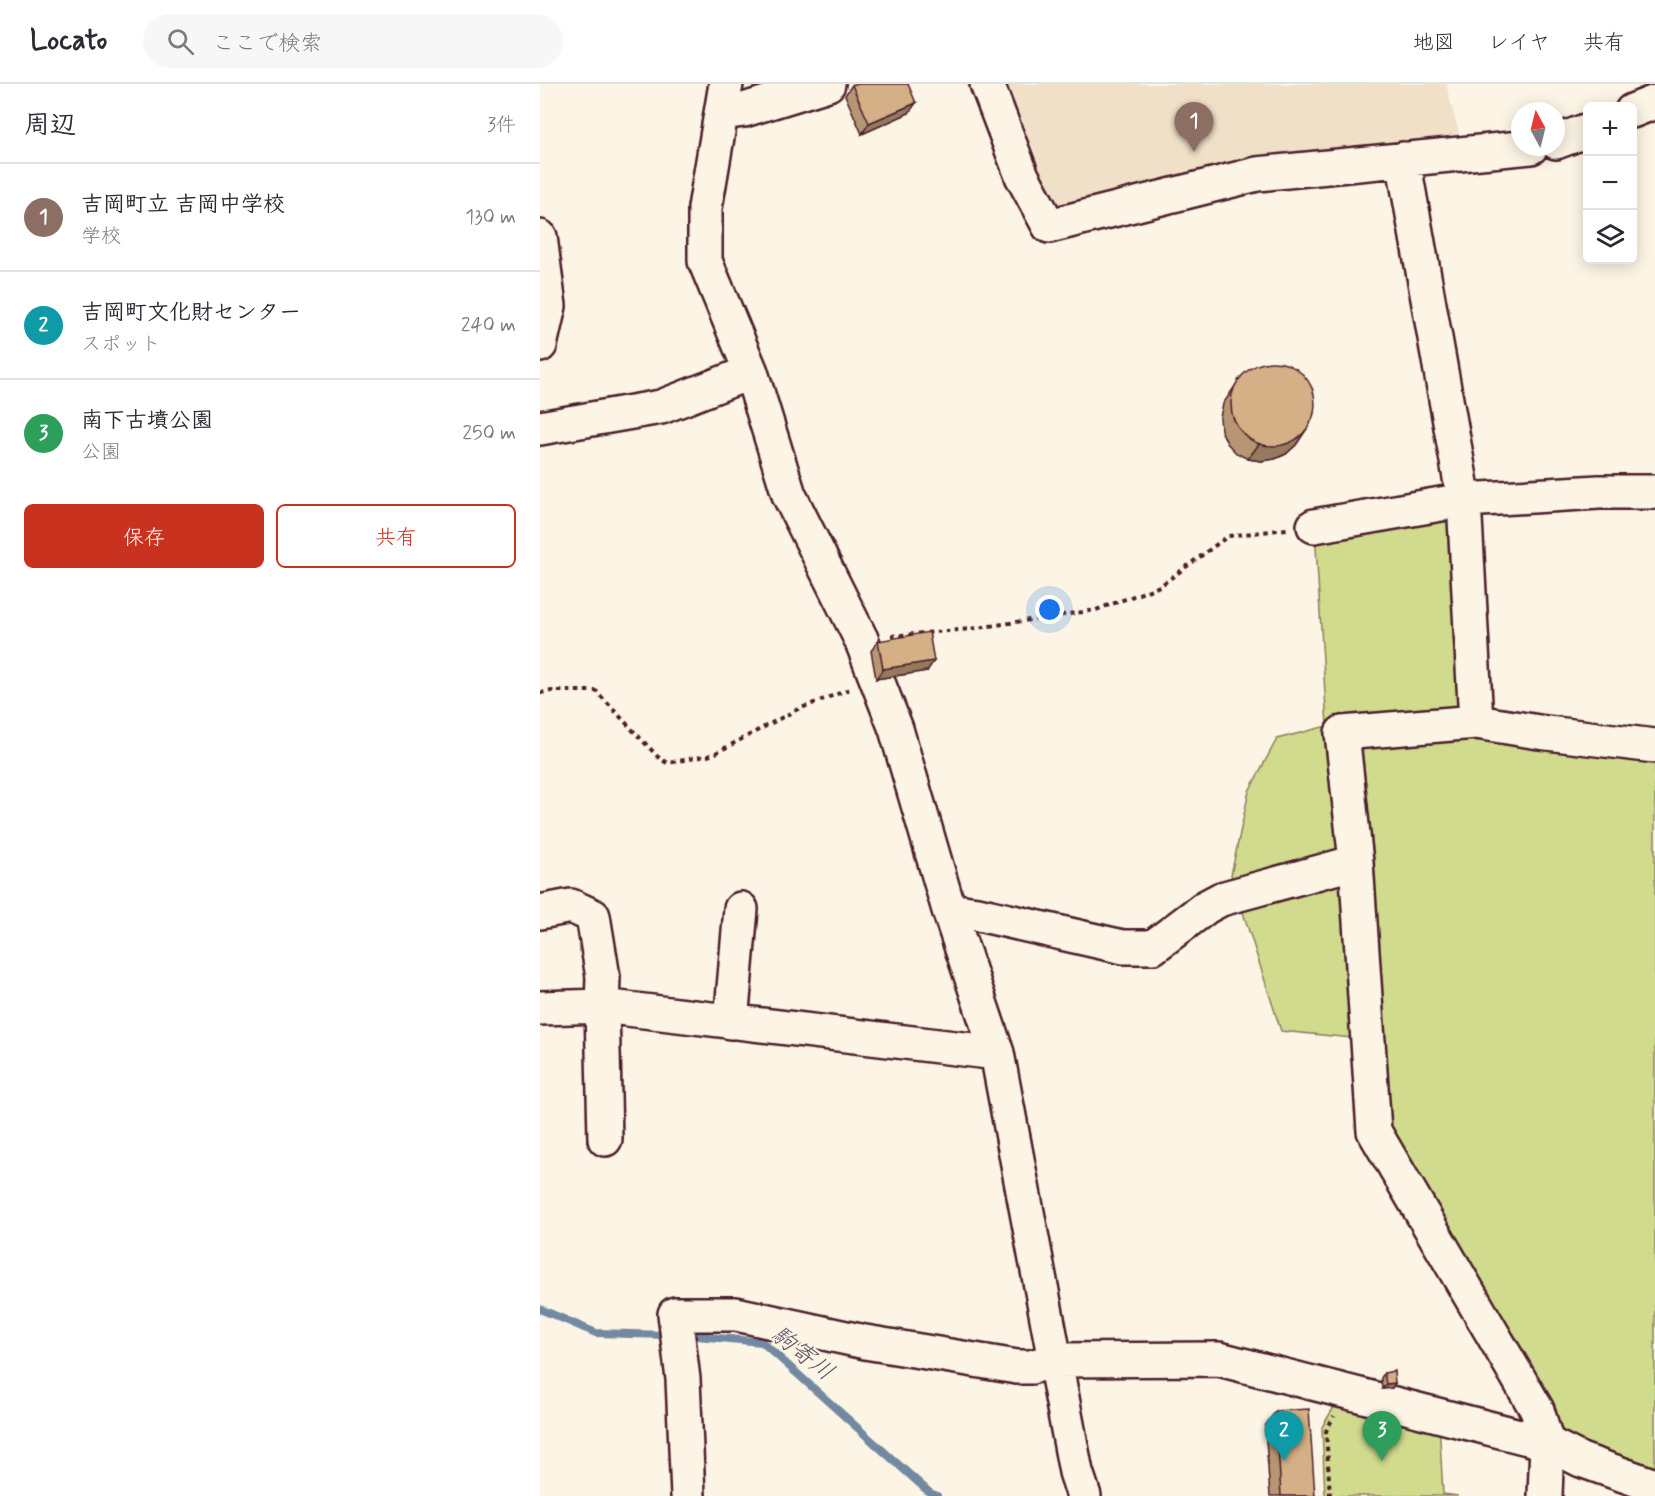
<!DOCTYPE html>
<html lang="ja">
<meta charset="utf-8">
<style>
:root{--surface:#fff;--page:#f7f7f7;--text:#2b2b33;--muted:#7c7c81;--line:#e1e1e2;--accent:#c8321e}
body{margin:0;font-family:Mynerve,"Klee One",sans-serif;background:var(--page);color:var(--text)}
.controls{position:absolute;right:18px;top:18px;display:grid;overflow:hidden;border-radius:9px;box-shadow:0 3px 15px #0003}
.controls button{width:54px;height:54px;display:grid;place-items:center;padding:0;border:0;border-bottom:2px solid var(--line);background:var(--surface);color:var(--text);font:30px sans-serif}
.compass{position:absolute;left:971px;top:18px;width:54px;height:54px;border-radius:50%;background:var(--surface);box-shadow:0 3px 15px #0003;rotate:353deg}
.you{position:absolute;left:510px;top:526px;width:21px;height:21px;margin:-15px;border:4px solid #fff;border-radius:50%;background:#1a73e8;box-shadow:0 0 0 9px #1a73e833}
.badge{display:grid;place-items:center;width:39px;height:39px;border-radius:50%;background:var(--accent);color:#fff;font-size:20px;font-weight:700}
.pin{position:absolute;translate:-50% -50px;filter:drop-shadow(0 2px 3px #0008)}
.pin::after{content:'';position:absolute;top:32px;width:21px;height:18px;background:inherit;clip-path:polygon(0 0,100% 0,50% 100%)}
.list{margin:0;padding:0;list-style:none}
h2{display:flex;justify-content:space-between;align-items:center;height:78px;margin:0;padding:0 24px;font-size:26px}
h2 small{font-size:20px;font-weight:400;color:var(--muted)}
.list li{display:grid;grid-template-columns:39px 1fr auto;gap:18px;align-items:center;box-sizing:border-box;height:108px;padding:0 24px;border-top:2px solid var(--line)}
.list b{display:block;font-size:22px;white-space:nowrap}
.list p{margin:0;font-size:20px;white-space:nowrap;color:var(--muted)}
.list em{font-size:20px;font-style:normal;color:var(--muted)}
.actions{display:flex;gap:12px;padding:18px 24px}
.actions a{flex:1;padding:14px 0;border:2px solid var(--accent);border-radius:9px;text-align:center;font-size:21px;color:var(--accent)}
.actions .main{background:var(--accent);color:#fff}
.icon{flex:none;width:33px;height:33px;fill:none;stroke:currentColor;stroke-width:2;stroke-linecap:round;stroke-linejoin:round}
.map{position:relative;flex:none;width:1115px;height:1412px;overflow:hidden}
header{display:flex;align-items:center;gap:36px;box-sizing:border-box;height:84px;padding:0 30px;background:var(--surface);border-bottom:2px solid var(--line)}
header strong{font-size:28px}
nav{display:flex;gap:33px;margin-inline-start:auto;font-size:21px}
.search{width:420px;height:54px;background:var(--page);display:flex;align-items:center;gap:15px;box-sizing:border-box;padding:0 21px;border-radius:33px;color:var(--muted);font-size:22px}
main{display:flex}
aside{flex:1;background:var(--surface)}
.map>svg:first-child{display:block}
.built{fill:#f0e0c8}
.green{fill:#d0db8e;stroke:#8d7d5c;stroke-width:1.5}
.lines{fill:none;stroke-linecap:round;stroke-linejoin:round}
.stream{stroke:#7389a1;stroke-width:8}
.minor-casing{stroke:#4a1f2b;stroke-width:38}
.path{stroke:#4a1f2b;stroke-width:4;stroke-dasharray:4.5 4.5;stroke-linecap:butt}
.minor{stroke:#fcf5e5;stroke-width:33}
.wall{fill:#b79673;stroke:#4a1f2b;stroke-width:1.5}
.shaded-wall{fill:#957a5e;stroke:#4a1f2b;stroke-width:1.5}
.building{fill:#d5af86;stroke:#4a1f2b;stroke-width:1.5}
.labels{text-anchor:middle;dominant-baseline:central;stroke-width:4.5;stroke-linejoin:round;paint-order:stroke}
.water-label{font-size:24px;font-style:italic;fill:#5e5466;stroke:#fcf5e5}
</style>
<header>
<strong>Locato</strong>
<div class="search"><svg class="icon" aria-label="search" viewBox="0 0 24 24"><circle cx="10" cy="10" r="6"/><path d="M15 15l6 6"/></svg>ここで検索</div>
<nav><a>地図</a><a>レイヤ</a><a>共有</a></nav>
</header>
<main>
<aside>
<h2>周辺<small>3件</small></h2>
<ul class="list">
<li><span class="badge" style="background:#8d6e63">1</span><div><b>吉岡町立 吉岡中学校</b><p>学校</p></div><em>130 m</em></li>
<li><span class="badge" style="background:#0f9aa8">2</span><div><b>吉岡町文化財センター</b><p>スポット</p></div><em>240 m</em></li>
<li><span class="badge" style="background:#2e9e5b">3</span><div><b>南下古墳公園</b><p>公園</p></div><em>250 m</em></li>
</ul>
<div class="actions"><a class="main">保存</a><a>共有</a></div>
</aside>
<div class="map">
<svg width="1115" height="1412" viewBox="0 0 1115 1412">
<rect width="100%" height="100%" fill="#fcf5e5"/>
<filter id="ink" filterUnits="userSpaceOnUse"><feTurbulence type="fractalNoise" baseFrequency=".0167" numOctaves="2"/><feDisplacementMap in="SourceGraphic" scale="12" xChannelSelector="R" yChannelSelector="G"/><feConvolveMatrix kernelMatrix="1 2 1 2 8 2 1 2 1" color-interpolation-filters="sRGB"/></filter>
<g filter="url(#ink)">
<path class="built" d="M456 0H906L921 57 513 128Z"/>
<path class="green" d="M910 431 928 624 1115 670V1389L1021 1356 843 1039 833 956 741 947 691 791 709 707 737 655 787 642 775 447Z
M800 1313 899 1338 903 1410 918 1412H785L782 1343Z"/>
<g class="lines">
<path class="stream" d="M0 1225 56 1249 128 1251
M146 1251 222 1258 390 1409 397 1412"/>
<defs>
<path id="minor" d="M186 0 165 124V177L211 288 249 411 321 555 356 645 409 826 457 969 536 1388 544 1412
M447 0 482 92 509 142 717 90 991 63
M1092 27 1115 18
M182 29 204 26 288 0
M1016 58 1048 46
M863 75 924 416 936 638
M0 153 9 222 0 261
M0 344 121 323 211 288
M774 442 924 416 1059 408H1115
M409 826 438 830 583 863H613L666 823 681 815 816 778
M0 828 31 822 53 832 63 893 62 922 457 969
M0 924 62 922 65 1055
M191 938 201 825
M148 1412 143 1295 135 1230H196L325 1258 477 1283H491L516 1276 679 1275 1007 1359 1041 1376 1115 1402
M1005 1412 1007 1359 997 1326 834 1047 816 778 802 649 936 638 999 648 1115 662"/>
</defs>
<use href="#minor" class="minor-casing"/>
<path class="path" d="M351 552 430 545 556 526 620 502 688 452 747 445
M0 609 12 607H56L118 673 127 679 172 671 256 626 310 605
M790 1412 786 1347 794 1332"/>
<use href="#minor" class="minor"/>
</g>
<path class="wall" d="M312 1 369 29 322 50 305 11Z
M701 293 766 346 756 361 746 370 735 375 721 377 708 375 696 369 687 359 681 346 680 333 683 320Z
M338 557 387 587 336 595 331 567Z
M844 1289 855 1299 852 1304 842 1305 841 1294Z
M736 1327 775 1412H730L725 1342Z"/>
<path class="shaded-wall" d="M376 19 369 29 322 50 329 39Z
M766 346 756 361 746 370 735 375 721 377 708 375 719 360Z
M394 577 387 587 336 595 343 585Z
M855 1299 852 1304 842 1305 846 1300Z"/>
<path class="building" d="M314 0H368L376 19 329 39 312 1Z
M691 320a42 42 0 1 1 84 0a42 42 0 1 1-84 0Z
M389 548 394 577 343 585 338 557Z
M854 1287 855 1299 846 1300 844 1289Z
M769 1325 775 1412H741L736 1327Z"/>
</g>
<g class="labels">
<g class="water-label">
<text transform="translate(262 1270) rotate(38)">駒寄川</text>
</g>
</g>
</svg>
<div class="controls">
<button>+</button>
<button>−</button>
<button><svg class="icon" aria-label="layers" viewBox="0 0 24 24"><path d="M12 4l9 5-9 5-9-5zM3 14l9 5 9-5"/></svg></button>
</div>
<svg class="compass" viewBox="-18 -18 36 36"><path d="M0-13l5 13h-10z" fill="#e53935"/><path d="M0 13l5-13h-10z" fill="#7c7c81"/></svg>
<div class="you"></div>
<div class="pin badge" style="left:654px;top:68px;background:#8d6e63">1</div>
<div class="pin badge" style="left:744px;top:1377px;background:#0f9aa8">2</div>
<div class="pin badge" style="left:842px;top:1377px;background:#2e9e5b">3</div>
</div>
</main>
